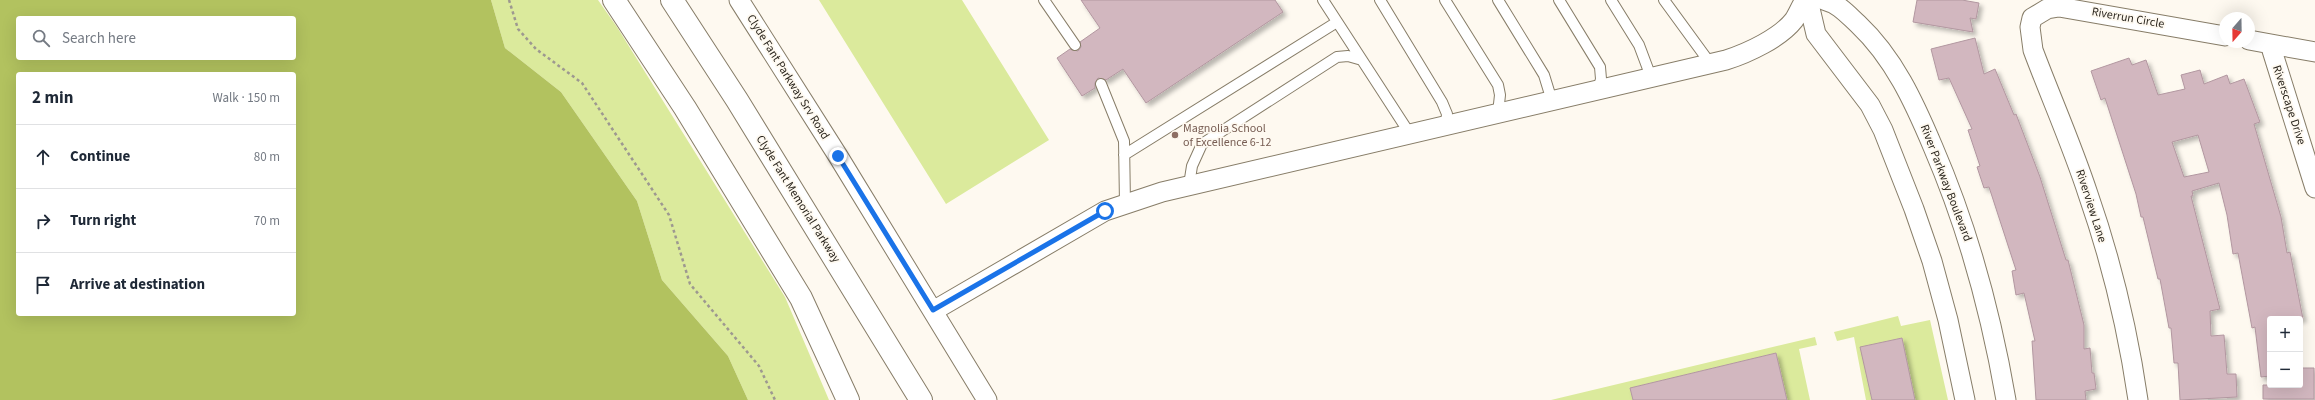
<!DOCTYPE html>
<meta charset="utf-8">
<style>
:root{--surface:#fff;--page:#f2f2f3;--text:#1f2937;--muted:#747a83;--line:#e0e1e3}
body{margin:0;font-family:"Source Sans 3",sans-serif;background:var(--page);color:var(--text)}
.controls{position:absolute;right:12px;bottom:12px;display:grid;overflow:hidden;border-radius:4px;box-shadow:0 4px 16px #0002}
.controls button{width:36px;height:36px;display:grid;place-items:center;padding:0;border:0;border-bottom:1px solid var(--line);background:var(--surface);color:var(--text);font:20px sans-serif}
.compass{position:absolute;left:2219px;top:12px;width:36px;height:36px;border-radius:50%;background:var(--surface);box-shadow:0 4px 16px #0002;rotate:200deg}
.stop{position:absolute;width:12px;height:12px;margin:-9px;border:3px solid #1a73e8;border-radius:50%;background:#fff}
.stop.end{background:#1a73e8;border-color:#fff;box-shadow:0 1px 4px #0008}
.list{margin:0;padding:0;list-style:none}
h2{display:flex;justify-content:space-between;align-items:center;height:52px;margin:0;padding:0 16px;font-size:17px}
h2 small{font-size:13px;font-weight:400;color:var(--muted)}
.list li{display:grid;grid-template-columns:26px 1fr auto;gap:12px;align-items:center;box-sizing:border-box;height:64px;padding:0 16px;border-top:1px solid var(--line)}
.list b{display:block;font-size:15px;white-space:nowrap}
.list em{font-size:13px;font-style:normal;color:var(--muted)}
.icon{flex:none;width:22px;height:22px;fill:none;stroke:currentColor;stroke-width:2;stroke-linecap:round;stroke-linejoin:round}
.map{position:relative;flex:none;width:2315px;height:400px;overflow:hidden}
.search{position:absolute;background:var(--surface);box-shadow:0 4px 16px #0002;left:16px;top:16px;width:280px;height:44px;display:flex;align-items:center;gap:10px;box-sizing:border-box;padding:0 14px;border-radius:4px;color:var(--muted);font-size:15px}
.panel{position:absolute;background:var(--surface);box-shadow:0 4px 16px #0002;left:16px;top:72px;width:280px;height:244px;border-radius:4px}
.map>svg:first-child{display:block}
.green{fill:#dbea9c}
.forest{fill:#b2c25f;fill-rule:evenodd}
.building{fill:#d2b7bf;stroke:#b297a0;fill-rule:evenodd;filter:url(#shadow)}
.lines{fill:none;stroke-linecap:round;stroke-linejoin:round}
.lane-casing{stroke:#877d68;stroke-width:12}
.street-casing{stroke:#877d68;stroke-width:21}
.secondary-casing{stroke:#877d68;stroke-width:24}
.path{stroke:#9d9890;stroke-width:2.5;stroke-dasharray:3 3;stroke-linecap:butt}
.lane{stroke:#fff;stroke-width:10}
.street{stroke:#fff;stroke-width:19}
.secondary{stroke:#fff;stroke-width:22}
.route{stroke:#1a73e8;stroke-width:5}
.education-dot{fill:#8d6e63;stroke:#fef9f0;stroke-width:1.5}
.labels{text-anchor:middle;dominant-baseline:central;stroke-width:3.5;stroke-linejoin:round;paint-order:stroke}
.street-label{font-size:12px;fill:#2b261e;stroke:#fef9f0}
.education-label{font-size:12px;fill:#785e54;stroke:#fef9f0;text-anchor:start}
</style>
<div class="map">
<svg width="2315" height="400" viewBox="0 0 2315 400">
<defs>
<filter id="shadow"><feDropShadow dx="3.5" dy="3.5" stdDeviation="2" flood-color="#0004"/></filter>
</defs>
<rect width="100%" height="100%" fill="#fef9f0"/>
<path class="green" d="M491 0H598L617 27 785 297 829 400H748L728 356 662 280 637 201 561 92 505 48Z
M819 0H962L1049 140 946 204Z
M1898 316 1901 326 1930 320 1948 400H1915L1902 338 1861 347 1872 400H1866L1854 337 1837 341 1834 332Z
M1815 337 1817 345 1799 349 1810 400H1787L1776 353 1630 388 1633 400H1551Z"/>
<path class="forest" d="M0 0H491L505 48 561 92 637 201 662 280 728 356 748 400H0ZM18 18H294V58H18ZM18 74H294V314H18Z"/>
<path class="building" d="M1081 0H1275L1283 12 1146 103 1123 69 1106 80 1098 78 1095 83V88L1082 96 1057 58 1070 49 1078 51 1081 47 1080 42 1100 28Z
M1917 0H1962L1979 3 1976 19 1970 18 1973 32 1913 22Z
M1975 38 1984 74 1995 69 2014 115 2016 114 2040 177 2066 260H2068L2084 325V349L2090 348 2092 373H2094L2096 389 2085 391 2086 400H2036L2032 341H2035L2024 293 2016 295 2012 271 2016 270 1989 187 1984 188 1977 167 1980 166 1968 130 1972 129 1949 78 1939 80 1931 49Z
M2129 58 2132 65 2146 60 2158 95 2185 89 2181 75 2200 70 2204 84 2227 75 2230 84 2244 79 2260 122 2254 124 2281 217 2287 253 2290 252 2303 319H2270V376L2261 377 2255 327 2252 328 2238 253 2233 254 2227 215 2219 183 2192 191 2193 196H2191L2220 309 2210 311 2211 336 2224 335 2227 374H2236L2237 397 2180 400 2178 363H2174L2171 328H2169L2160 279H2158L2143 217H2141L2136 194 2105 98 2101 100 2091 71ZM2198 135 2209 172 2184 177 2172 142Z
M1902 338 1915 400H1872L1860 347Z
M1776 353 1787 400H1633L1630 388Z
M2300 368H2314V399H2263V385H2300Z"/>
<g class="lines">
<defs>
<path id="lane" d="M1044 0 1075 45
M1323 0 1410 134
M1380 0 1442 102 1447 114 1446 125
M1445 0 1498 85 1500 95 1498 113
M1498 0 1544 75 1552 101
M1559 0 1600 67 1601 79 1598 90
M1611 0 1639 45 1651 77
M1664 0 1710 63
M1101 84 1124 141 1125 204
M1124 155 1337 22
M1189 185 1192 166 1202 144 1337 57 1348 56 1362 60"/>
<path id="street" d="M739 0 838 156 987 400
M1808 0 1816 34 1870 105 1883 130 1914 209 1932 261 1948 320 1965 400
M1824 0C1839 4 1847 14 1858 24 1894 58 1914 102 1933 147 1968 228 1991 313 2006 400
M2249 40 2315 52
M2270 44 2315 188
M933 311 1105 211 1162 192 1726 60C1748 53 1780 38 1794 20 1798 14 1801 6 1805 0
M2138 400C2128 331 2111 260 2088 194 2072 145 2051 98 2033 50L2030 27 2032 18 2047 9 2059 7 2225 36"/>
<path id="secondary" d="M614 0 685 108 801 298 848 400
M672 0 737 100 921 400"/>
</defs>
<use href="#lane" class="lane-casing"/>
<use href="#street" class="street-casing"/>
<use href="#secondary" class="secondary-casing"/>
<path class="path" d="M509 0 518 29 536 49 582 83 669 215 690 284 759 366 775 400"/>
<use href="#lane" class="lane"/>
<use href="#street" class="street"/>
<use href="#secondary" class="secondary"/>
</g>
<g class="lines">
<path class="route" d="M838 156 933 310 1105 211"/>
</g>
<circle class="education-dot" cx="1175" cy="135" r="4"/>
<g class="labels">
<g class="street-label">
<text transform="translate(2128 18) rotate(10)">Riverrun Circle</text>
<text transform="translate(788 77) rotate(58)">Clyde Fant Parkway Srv Road</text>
<text transform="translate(2289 105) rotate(72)">Riverscape Drive</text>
<text transform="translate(1946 183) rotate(69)">River Parkway Boulevard</text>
<text transform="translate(798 199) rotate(58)">Clyde Fant Memorial Parkway</text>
<text transform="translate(2091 206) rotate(72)">Riverview Lane</text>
</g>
<g class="education-label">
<text x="1183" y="128">Magnolia School<tspan x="1183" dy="14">of Excellence 6-12</tspan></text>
</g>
</g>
</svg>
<div class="controls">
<button>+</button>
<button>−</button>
</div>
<svg class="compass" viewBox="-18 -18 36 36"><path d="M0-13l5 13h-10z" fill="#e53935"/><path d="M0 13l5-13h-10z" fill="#747a83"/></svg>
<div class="stop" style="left:1105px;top:211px"></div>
<div class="stop end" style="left:838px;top:156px"></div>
<div class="search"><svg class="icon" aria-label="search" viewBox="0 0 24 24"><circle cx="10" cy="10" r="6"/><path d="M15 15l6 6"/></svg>Search here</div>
<section class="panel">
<h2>2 min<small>Walk · 150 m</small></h2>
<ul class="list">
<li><svg class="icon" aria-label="ahead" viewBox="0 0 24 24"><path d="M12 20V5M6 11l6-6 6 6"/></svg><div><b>Continue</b></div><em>80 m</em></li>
<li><svg class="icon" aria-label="right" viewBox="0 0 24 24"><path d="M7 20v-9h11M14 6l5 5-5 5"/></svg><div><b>Turn right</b></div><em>70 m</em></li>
<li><svg class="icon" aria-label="arrive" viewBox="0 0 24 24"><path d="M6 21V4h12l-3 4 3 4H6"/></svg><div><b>Arrive at destination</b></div></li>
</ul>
</section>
</div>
